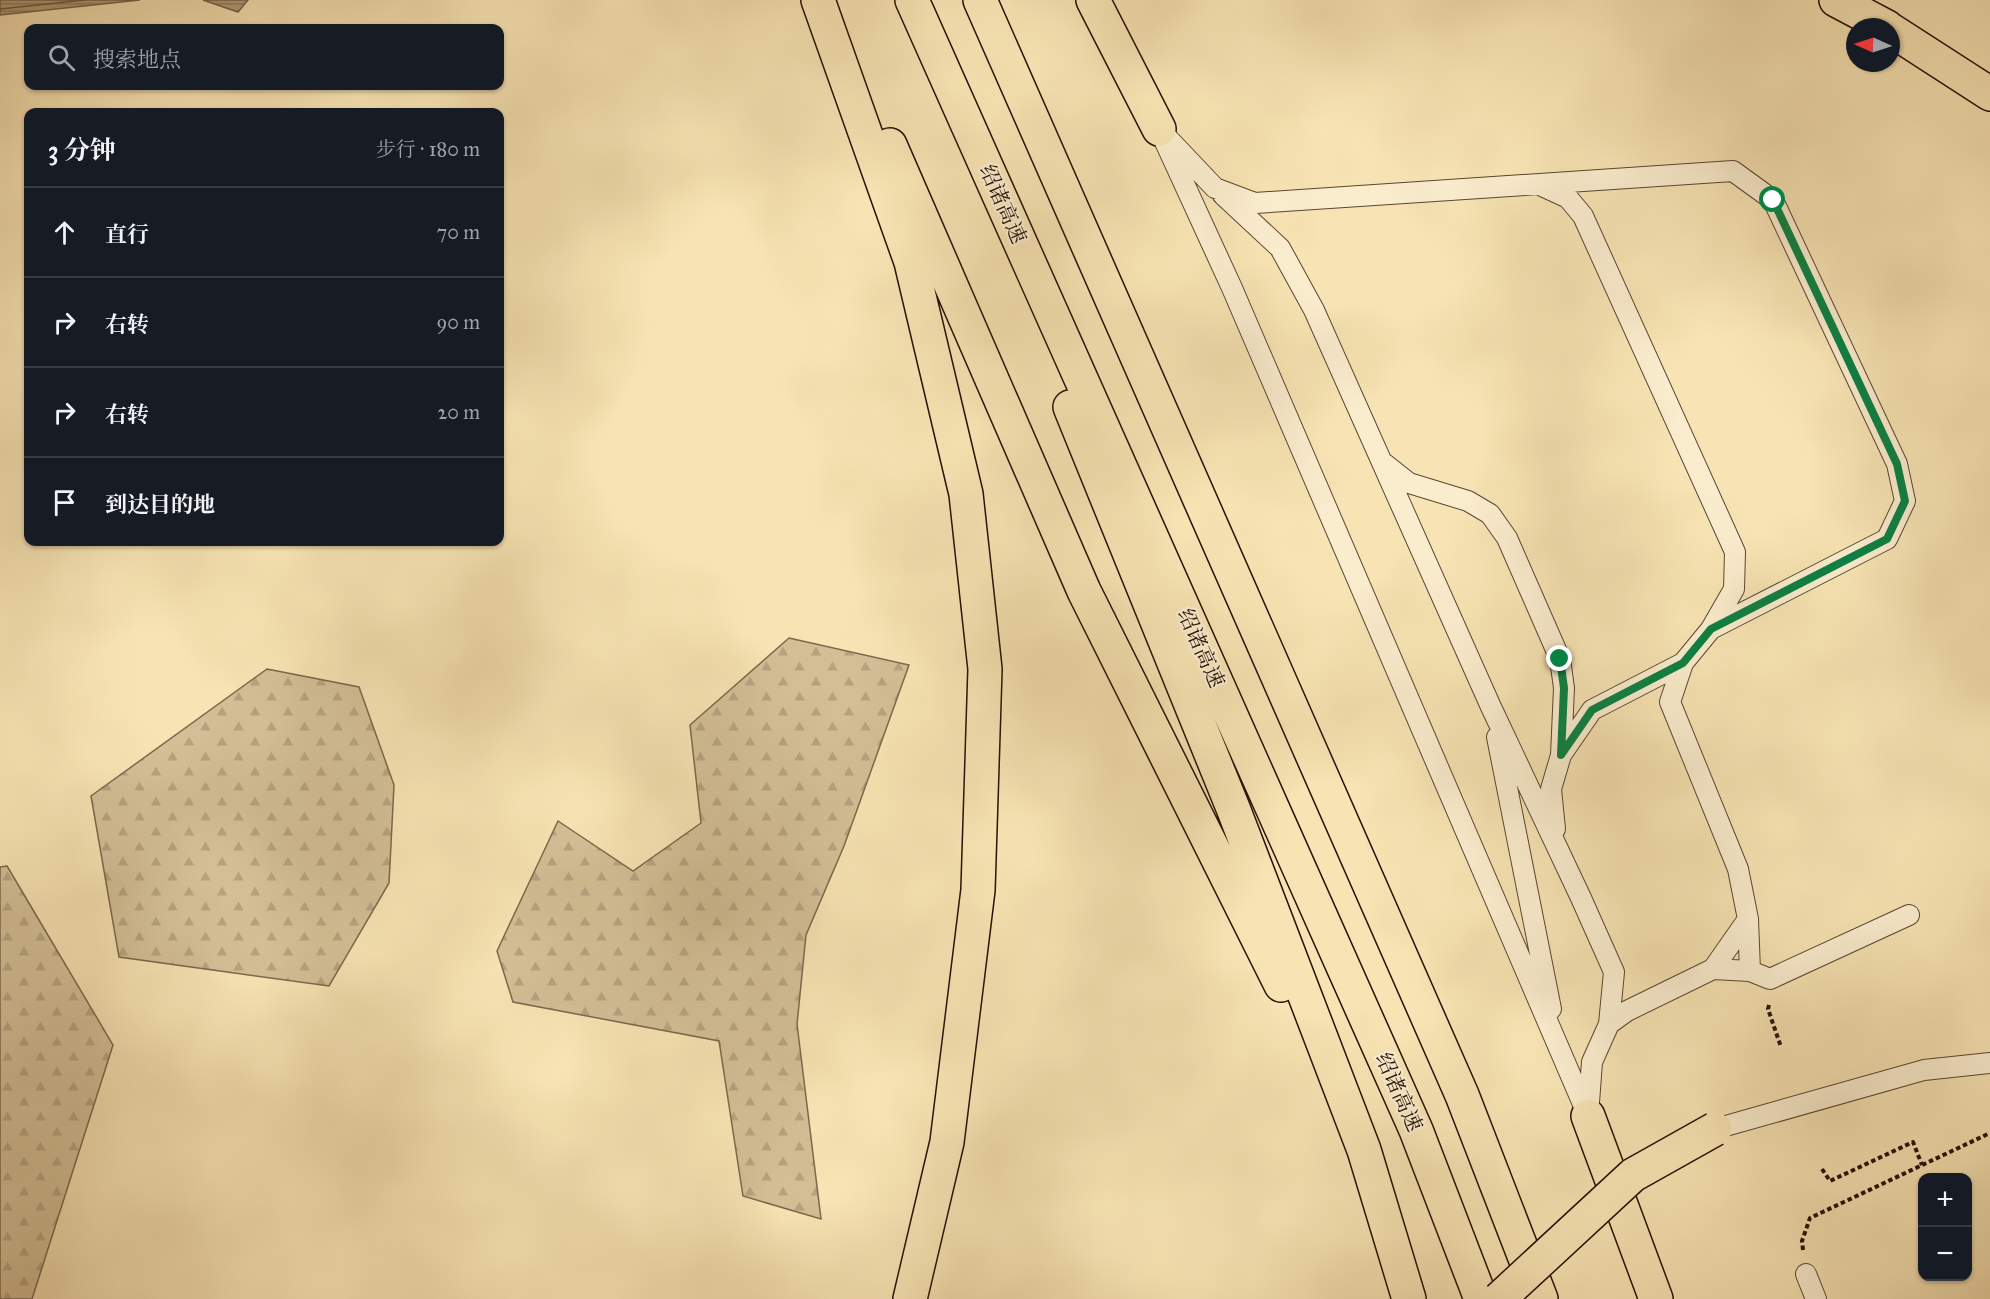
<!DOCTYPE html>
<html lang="zh">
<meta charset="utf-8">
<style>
:root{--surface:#171b24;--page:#20242c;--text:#f1f3f6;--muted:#9ea1a6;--line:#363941}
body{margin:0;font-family:"IM FELL Great Primer","Noto Serif SC",serif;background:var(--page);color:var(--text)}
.controls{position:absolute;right:18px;bottom:18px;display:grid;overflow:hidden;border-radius:12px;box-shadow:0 2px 4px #0004}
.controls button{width:54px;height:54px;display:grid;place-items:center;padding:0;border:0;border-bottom:2px solid var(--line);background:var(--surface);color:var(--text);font:30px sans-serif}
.compass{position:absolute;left:1846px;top:18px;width:54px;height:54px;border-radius:50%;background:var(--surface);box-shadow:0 2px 4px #0004;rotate:273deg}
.stop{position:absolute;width:18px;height:18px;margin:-14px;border:4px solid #0b8043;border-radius:50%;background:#fff}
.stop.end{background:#0b8043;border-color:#fff;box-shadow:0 2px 6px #0008}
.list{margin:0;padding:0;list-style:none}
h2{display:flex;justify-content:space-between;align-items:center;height:78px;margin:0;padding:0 24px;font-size:26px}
h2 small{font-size:20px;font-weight:400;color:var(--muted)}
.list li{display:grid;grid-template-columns:39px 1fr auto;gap:18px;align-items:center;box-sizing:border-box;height:90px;padding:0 24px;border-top:2px solid var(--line)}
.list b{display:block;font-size:22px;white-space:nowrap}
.list em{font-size:20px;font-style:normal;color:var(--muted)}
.icon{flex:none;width:33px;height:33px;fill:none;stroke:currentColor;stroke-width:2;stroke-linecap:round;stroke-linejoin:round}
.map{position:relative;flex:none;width:1990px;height:1299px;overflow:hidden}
.search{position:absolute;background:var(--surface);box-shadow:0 2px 4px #0004;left:24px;top:24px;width:480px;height:66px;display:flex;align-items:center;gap:15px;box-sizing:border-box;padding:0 21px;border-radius:12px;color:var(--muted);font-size:22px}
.panel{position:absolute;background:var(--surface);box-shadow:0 2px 4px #0004;left:24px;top:108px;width:480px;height:438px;border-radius:12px}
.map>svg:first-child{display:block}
.forest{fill:url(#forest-firs);stroke:#7c684e;stroke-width:1.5}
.water{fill:url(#water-rules);stroke:#78634a;stroke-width:1.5}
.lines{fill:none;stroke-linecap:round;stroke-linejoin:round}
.shore{stroke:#6a563f;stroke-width:1.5}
.service-casing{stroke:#5a4531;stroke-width:22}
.motorway-casing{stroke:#251006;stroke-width:36}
.path{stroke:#251006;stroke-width:4;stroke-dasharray:4.5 3;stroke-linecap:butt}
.service{stroke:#faedce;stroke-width:20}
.motorway{stroke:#f7e3b3;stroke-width:33}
.motorway-bridge-casing{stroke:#251006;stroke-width:36;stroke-linecap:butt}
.motorway-bridge{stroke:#f7e3b3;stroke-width:33}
.route{stroke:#0b8043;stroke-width:8}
.labels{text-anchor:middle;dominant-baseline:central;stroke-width:4.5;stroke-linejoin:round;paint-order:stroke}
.street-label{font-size:21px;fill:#251006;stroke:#faedce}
</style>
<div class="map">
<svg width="1990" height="1299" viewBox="0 0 1990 1299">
<defs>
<pattern id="forest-firs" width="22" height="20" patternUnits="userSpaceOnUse" patternTransform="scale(1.5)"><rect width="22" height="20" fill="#d3bf96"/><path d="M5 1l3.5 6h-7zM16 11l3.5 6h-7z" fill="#b5a380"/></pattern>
<pattern id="water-rules" width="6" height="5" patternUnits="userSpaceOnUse" patternTransform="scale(1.5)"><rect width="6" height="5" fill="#b09b78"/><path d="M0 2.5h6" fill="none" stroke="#8f7d60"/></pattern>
</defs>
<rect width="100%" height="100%" fill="#f7e3b3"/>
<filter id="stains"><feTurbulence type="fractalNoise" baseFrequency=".00333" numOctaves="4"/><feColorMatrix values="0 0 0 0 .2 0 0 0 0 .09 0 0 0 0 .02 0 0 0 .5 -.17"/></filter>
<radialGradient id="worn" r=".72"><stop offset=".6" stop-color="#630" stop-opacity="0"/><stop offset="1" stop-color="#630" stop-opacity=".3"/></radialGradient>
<path class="forest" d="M789 638 909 665 844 846 806 935 797 1024 821 1219 743 1196 719 1041 513 1002 497 951 558 821 633 871 701 823 690 725Z
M267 669 359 687 394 785 389 883 329 986 119 957 91 796Z
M7 866 113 1045 32 1299H0V867Z"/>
<path class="water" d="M0 0H140L0 15Z
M203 0H248L238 12Z"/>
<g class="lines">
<path class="shore" d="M0 9 84 0"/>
<defs>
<path id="service" d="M1159 129 1215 188 1255 203 1733 171 1773 200 1897 464 1905 501 1887 539 1711 629 1683 663 1670 702 1738 869 1748 919 1713 969 1627 1011 1609 1024 1592 1062 1588 1116
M1165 142 1232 288 1586 1111
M1542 186 1568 198 1583 216 1735 552 1734 589 1711 629
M1223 195 1280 248 1314 310 1491 707 1581 898 1614 972 1609 1024
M1385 464 1409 483 1468 501 1490 514 1507 538 1560 659 1564 688 1561 755
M1497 737 1551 1009
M1555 829 1551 789 1561 755 1592 710 1683 663
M1748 919 1750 971
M1713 969 1750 971 1770 979 1909 915
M1715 1129 1924 1070 1990 1063
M1806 1274 1816 1299"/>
<path id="motorway" d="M818 0 911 262 966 494 985 669 978 890 947 1142 910 1299
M912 0 1416 1130 1481 1299
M980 0 1462 1095 1541 1299
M1093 0 1159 129
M1836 0 1887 27
M1891 30 1990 94
M890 145 1084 591 1281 985
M1070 407 1233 808 1364 1150 1409 1299
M1588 1116 1656 1299"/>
</defs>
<use href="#service" class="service-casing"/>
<use href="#motorway" class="motorway-casing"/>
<path class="path" d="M1769 1005 1768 1009 1781 1047
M1822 1169 1830 1181 1913 1142 1922 1165
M1803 1250 1802 1241 1810 1218 1990 1133"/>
<use href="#service" class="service"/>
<use href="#motorway" class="motorway"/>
<defs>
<path id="motorway-bridge" d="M1499 1299 1633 1175 1715 1129"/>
</defs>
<use href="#motorway-bridge" class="motorway-bridge-casing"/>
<use href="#motorway-bridge" class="motorway-bridge"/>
</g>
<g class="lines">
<path class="route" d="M1560 659 1564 688 1561 755 1592 710 1683 663 1711 629 1887 539 1905 501 1897 464 1773 200"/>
</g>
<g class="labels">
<g class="street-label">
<text transform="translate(1003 204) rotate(66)">绍诸高速</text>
<text transform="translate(1201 648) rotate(66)">绍诸高速</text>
<text transform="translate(1399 1092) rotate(66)">绍诸高速</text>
</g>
</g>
<rect width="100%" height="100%" filter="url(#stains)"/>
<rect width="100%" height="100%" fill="url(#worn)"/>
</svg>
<div class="controls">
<button>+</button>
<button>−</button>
</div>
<svg class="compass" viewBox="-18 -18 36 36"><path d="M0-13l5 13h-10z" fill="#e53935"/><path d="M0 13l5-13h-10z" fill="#9ea1a6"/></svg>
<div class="stop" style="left:1773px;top:200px"></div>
<div class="stop end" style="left:1560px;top:659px"></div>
<div class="search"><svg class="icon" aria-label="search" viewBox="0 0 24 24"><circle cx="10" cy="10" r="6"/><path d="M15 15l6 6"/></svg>搜索地点</div>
<section class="panel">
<h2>3 分钟<small>步行 · 180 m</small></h2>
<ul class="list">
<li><svg class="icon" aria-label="ahead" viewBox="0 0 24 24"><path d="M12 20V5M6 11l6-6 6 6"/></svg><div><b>直行</b></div><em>70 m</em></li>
<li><svg class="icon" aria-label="right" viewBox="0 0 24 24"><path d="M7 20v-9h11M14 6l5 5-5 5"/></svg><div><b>右转</b></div><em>90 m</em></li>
<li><svg class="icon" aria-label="right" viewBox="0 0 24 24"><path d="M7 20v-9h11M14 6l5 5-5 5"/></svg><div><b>右转</b></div><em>20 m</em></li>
<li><svg class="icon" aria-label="arrive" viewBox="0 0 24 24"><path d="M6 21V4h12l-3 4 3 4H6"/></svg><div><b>到达目的地</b></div></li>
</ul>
</section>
</div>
